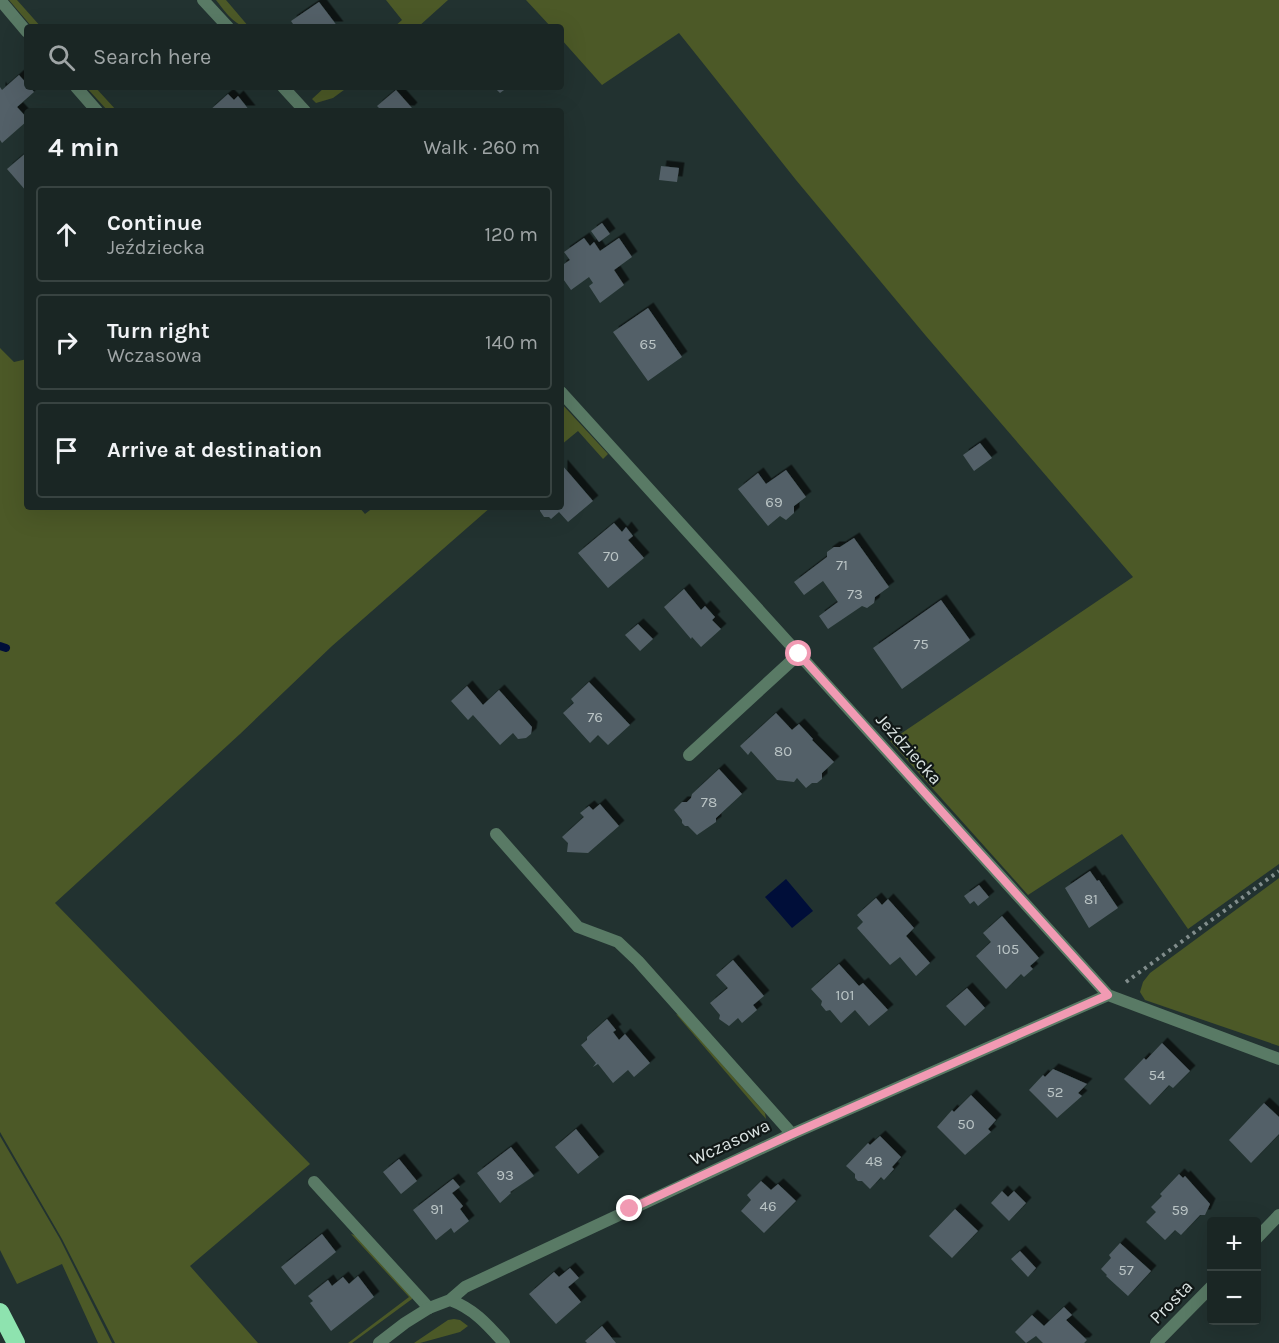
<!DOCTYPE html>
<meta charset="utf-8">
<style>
:root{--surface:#1a2624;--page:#232e2c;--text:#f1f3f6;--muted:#9fa5a6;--line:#384341}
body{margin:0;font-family:Karla,sans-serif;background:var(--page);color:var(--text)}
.controls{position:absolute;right:18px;bottom:18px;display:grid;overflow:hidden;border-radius:6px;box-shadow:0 6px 24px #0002}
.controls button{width:54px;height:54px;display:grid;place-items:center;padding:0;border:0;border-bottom:2px solid var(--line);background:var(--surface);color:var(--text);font:30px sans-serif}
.stop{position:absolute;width:18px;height:18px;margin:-14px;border:4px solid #f19ab3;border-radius:50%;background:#fff}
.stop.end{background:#f19ab3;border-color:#fff;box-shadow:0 2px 6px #0008}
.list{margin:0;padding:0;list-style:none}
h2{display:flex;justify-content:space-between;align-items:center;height:78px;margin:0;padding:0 24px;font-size:26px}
h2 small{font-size:20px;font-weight:400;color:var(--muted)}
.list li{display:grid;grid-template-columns:39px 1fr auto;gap:18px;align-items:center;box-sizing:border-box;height:96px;margin:0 12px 12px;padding:0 12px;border:2px solid var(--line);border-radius:6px}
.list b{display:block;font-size:22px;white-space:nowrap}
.list p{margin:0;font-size:20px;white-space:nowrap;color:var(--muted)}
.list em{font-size:20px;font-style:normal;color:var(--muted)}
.icon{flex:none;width:33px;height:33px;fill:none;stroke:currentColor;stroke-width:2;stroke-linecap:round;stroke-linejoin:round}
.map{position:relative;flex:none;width:1279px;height:1343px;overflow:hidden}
.search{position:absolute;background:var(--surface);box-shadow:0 6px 24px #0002;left:24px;top:24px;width:540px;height:66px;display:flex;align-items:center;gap:15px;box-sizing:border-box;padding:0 21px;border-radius:6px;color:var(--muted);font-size:22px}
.panel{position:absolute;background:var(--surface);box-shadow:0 6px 24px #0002;left:24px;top:108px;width:540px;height:402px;border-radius:6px}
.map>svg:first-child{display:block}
.green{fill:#4c5927}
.water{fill:#000e39}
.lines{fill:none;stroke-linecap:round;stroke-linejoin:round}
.stream{stroke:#000e39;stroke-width:8}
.building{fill:#536167;filter:url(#shadow)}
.path{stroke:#818d8c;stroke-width:4;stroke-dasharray:3 4.5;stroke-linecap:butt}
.lane{stroke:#597a65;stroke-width:12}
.street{stroke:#597a65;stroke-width:12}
.highway{stroke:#8ee3af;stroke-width:18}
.route{stroke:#f19ab3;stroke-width:8}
.labels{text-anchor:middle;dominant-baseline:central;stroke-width:4.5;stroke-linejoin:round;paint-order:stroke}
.number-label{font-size:15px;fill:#b9c3c4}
.street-label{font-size:18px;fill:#dbe4e3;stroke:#111817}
</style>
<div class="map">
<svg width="1279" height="1343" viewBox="0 0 1279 1343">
<defs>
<filter id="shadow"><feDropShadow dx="5.5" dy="-5.5" stdDeviation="0" flood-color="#0009"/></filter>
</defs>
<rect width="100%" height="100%" fill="#223230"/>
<path class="green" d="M9 0H17L41 27H32Z
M216 0H226L249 27C235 27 224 10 216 0Z
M386 0H448L418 27H394L402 20Z
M526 0H1279V864L1188 929 1122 834 1028 895 890 741 1133 577 926 336 796 180 679 33 602 85 561 39V27H551Z
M86 87H95L117 111H108Z
M325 87H348L333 98 316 103 312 99Z
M0 348 14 362 27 359V507H359L365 514 374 507H491L332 646 240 734 55 903 310 1164 190 1266 258 1343H115L62 1239 0 1132Z
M561 403 608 454 603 459 578 431 561 445Z
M1279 878V1046L1145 1000 1140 992 1143 982 1150 973Z
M676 1014 679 1015 765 1113 766 1119Z
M0 1136 60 1239 112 1343H98L62 1264 17 1284 0 1250Z
M351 1234 358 1236 412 1297V1299L352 1343H348L409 1297Z
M454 1319 460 1320 468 1326 460 1332 420 1343H414L448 1320Z"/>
<path class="water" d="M786 879 813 911 792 928 765 897Z"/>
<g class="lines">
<path class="stream" d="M0 646 6 648"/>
</g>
<path class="building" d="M319 2 338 27H295L291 21Z
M19 75 27 84V87H30L34 92 17 107 27 118V121L2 143 0 140V87L2 90Z
M494 87H508L500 93Z
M396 90 412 108 409 111H382L377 106Z
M228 94 234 100 238 96 250 111H209Z
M27 152V192L7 169Z
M661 166 679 168 677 182 659 180Z
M602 223 610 234 599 242 591 231Z
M584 238 590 246 594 242 600 251 619 238 632 257 614 270 624 285 600 303 589 286 593 283 589 277 571 290 561 276V266L570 260 564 252Z
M648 308 682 357 648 381 613 332Z
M980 443 992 458 974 471 963 455Z
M562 465 593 501 568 522 559 512 551 519 549 517H544L540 511V507H561Z
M786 470 806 497 794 506V513L786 520 780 516 768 526 738 489 758 473 766 484Z
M614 523 622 532 626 527 633 536 628 540 644 558 608 588 578 553Z
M854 538 889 587 875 597 874 603 867 608 862 606 828 629 819 616 838 602 823 581 804 595 794 582 827 557V552L834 547H840Z
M684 589 701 610 705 606 715 617 712 620 721 629 701 647 692 637 691 639 664 607Z
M941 600 970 640 902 689 873 648Z
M638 624 653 639 640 651 625 635Z
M589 682 630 725 608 745 598 735 590 743 563 713 574 703 571 699Z
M467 686 483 705 499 690 532 727 531 734 526 738 518 739 513 733 500 745 473 715 468 720 451 701Z
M776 713 792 730 799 724 813 739 812 740 834 762 822 773V779L817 783H812L806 788 797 778 794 782 777 780 751 751 748 755 740 746Z
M719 769 742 794 716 818V822L697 835 688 826H685L682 823V820L674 810 682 802H687L691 798 692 794Z
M600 804 619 826 588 853 567 852 568 843 562 837 584 817 580 813 589 806 593 810Z
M1090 871 1097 881 1099 880 1118 908 1089 928 1065 888Z
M979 885 989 897 978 906 974 901 970 904 964 896Z
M876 898 882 905 888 899 914 928 906 936 930 963 916 976 900 957 890 965 857 928 863 922 857 915Z
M1002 916 1039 958 1030 966 1033 969 1024 977 1021 974 1006 989 976 956 991 942 983 933Z
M733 960 764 996 753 1005 757 1010 742 1023 738 1018 729 1026 719 1019 720 1015 710 1003 728 988 716 975Z
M839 964 859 986 863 983 888 1010 869 1026 855 1010 841 1023 830 1010 826 1011 821 1005 822 1001 811 989Z
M967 988 985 1008 965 1026 946 1006Z
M607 1019 616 1030 613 1032 619 1040 625 1034 650 1063 634 1077 628 1070 613 1083 598 1064 593 1067 596 1063 581 1045 587 1040V1037Z
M1162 1043 1190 1071 1173 1088 1169 1085 1150 1105 1124 1079 1144 1058 1146 1060Z
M1053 1069 1087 1084 1078 1093 1082 1096 1057 1118 1029 1090 1043 1075 1045 1077Z
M971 1095 996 1120 988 1129 991 1132 965 1155 937 1127 952 1110 954 1112Z
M1264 1103 1279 1117V1134L1251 1163 1229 1140Z
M576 1129 599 1157 578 1174 555 1147Z
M880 1136 901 1157 892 1167 894 1169 884 1180 881 1177 870 1189 862 1181H858L855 1178V1174L846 1166 868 1143 870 1145Z
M511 1147 534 1176 510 1192 511 1193 500 1203 477 1173Z
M399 1159 417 1181 401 1194 383 1172Z
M1179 1174 1183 1178 1185 1176 1210 1204 1205 1215H1200L1181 1235 1175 1230 1165 1240 1146 1222 1156 1212 1151 1207 1162 1196 1160 1194Z
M453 1179 460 1187 452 1193 463 1206 460 1209 469 1221 454 1233 451 1228 436 1240 413 1210Z
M761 1181 771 1190 778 1184 796 1201 764 1233 741 1211 751 1200 747 1195Z
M1002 1191 1008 1197 1014 1191 1026 1203 1009 1221 991 1203Z
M955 1209 978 1231 952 1258 929 1236Z
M322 1234 336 1252 295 1285 281 1267Z
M1120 1243 1151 1271 1128 1296 1106 1276 1107 1275 1101 1269 1111 1258 1109 1255Z
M1020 1251 1036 1268 1028 1277 1011 1259Z
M570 1268 579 1278 568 1287 581 1302 556 1324 529 1294 554 1272 559 1277Z
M358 1276 374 1297 331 1331 310 1303 313 1301 308 1296 328 1280 332 1286 343 1277 349 1284Z
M1064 1307 1072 1315 1066 1320 1087 1340 1084 1343H1043L1036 1336 1026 1343 1015 1332 1032 1315 1044 1326Z
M602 1326 616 1343H587L585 1341Z"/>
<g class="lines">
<path class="path" d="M1126 982 1279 871"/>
<path class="lane" d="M689 755 799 654
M496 834 578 927 618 942 638 961 792 1134
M314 1182 429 1308"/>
<path class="street" d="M0 0 27 32
M203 0 228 27
M76 87 97 111
M283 87 305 111
M561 392 1108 995 1279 1059
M1256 1239 1279 1215
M450 1300C474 1309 487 1324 504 1343
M379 1343 405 1323 429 1308 450 1300 465 1287 792 1134 1108 995
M1156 1343 1212 1286"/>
<path class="highway" d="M0 1312 16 1343"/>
</g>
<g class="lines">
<path class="route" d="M630 1209 792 1134 1108 995 799 654"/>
</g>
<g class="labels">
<g class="number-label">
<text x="648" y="344">65</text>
<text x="774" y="502">69</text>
<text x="611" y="556">70</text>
<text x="842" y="565">71</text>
<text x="855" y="594">73</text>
<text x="921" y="644">75</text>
<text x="595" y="717">76</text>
<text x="783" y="751">80</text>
<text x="709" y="802">78</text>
<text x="1091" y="899">81</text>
<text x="1008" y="949">105</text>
<text x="845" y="995">101</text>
<text x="1157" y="1075">54</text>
<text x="1055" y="1092">52</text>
<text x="966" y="1124">50</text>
<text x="874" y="1161">48</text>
<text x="505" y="1175">93</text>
<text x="768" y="1206">46</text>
<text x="437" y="1209">91</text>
<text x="1180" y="1210">59</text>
<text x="1126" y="1270">57</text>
</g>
<g class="street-label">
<text transform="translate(909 749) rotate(48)">Jeździecka</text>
<text transform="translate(730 1142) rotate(-25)">Wczasowa</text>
<text transform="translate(1171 1302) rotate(-46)">Prosta</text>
</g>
</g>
</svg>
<div class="controls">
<button>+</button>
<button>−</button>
</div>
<div class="stop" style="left:799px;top:654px"></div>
<div class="stop end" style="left:630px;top:1209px"></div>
<div class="search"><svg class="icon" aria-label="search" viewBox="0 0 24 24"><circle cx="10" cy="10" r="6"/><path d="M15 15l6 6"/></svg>Search here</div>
<section class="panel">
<h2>4 min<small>Walk · 260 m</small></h2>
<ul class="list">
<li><svg class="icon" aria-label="ahead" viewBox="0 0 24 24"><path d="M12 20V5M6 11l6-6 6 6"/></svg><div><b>Continue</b><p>Jeździecka</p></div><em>120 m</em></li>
<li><svg class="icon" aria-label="right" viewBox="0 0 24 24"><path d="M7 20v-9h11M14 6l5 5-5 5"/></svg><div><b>Turn right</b><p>Wczasowa</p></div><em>140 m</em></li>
<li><svg class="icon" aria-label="arrive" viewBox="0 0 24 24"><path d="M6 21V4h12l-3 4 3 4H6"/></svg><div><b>Arrive at destination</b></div></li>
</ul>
</section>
</div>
